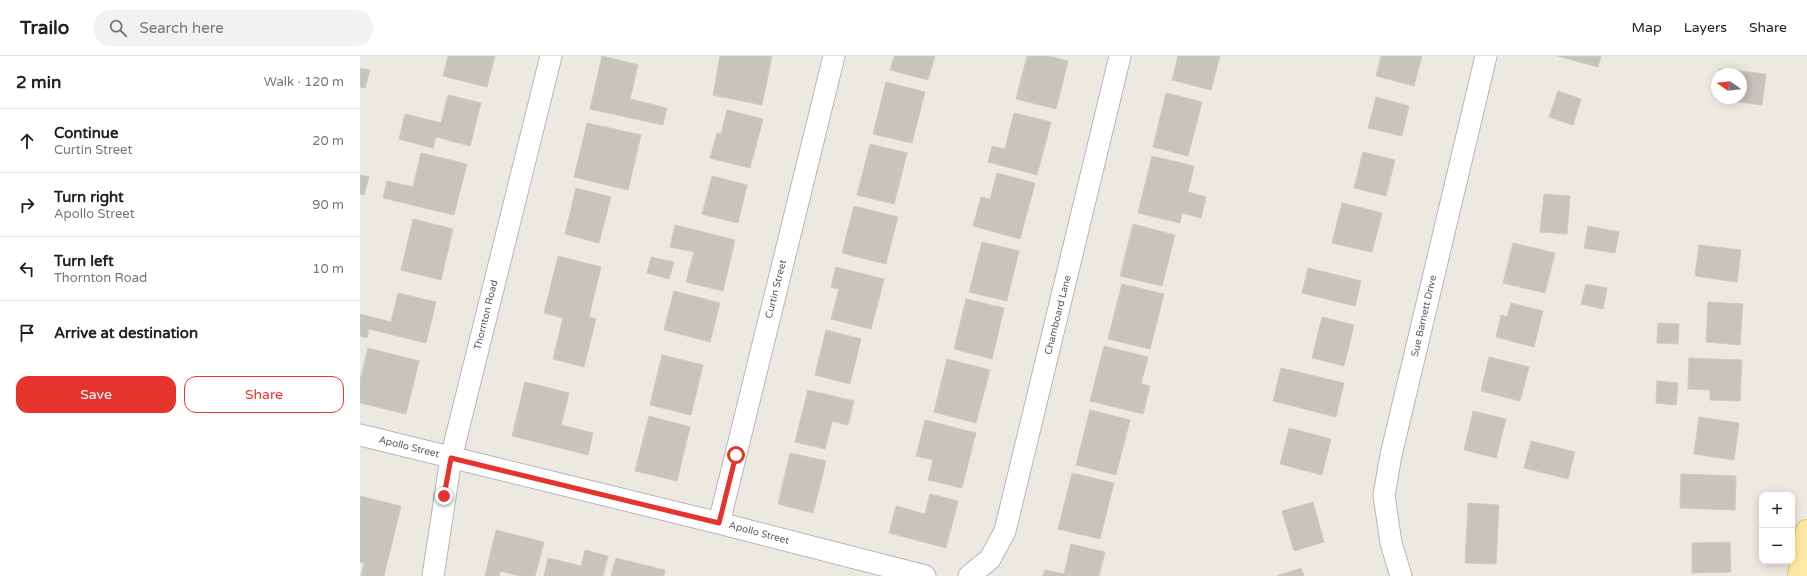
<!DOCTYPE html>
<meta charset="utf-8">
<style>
:root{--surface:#fff;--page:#f2f2f2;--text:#222;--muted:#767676;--line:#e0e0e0;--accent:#e5342e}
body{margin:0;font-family:"Varela Round",sans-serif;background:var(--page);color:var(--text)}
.controls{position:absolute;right:12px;bottom:12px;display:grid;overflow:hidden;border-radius:8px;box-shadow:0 2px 10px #0003}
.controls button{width:36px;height:36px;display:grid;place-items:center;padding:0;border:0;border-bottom:1px solid var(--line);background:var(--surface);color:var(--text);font:20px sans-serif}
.compass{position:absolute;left:1351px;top:12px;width:36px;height:36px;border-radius:50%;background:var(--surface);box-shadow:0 2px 10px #0003;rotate:284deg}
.stop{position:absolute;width:12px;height:12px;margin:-9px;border:3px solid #e5342e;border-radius:50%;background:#fff}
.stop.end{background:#e5342e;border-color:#fff;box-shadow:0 1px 4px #0008}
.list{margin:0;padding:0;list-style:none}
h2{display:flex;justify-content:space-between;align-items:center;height:52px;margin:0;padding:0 16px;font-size:17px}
h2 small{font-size:13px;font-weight:400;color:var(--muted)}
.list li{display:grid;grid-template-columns:26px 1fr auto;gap:12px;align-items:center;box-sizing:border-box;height:64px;padding:0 16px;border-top:1px solid var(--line)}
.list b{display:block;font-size:15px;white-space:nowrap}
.list p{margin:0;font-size:13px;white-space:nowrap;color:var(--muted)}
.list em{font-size:13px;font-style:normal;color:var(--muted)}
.actions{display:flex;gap:8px;padding:12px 16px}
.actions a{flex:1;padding:9px 0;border:1px solid var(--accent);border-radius:12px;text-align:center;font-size:14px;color:var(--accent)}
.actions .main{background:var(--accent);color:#fff}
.icon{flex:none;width:22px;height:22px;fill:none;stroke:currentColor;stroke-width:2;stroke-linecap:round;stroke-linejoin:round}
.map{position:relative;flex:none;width:1447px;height:520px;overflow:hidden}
header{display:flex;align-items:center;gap:24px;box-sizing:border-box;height:56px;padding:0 20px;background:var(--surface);border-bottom:1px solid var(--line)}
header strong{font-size:19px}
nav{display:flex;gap:22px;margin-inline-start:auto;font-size:14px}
.search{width:280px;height:36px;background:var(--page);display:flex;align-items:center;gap:10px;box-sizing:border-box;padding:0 14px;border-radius:22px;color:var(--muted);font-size:15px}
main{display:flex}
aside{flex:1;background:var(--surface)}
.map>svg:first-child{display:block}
.building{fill:#c7c4be;stroke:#d1cabf}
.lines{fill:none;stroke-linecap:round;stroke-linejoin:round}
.minor-casing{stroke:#b4b7bb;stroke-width:23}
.major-casing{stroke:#eebd58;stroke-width:24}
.minor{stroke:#fff;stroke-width:21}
.major{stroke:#fdeba5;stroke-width:22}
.route{stroke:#e5342e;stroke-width:5}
.labels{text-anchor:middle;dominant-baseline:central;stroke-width:3.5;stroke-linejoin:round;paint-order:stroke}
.street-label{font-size:10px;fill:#595d62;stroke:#fff}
</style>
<header>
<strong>Trailo</strong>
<div class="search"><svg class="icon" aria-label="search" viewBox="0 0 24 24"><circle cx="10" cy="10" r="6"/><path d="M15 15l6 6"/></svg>Search here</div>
<nav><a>Map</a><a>Layers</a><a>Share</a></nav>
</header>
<main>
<aside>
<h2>2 min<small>Walk · 120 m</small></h2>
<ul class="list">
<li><svg class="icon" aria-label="ahead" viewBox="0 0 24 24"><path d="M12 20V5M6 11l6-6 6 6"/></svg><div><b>Continue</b><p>Curtin Street</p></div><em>20 m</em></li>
<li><svg class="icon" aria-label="right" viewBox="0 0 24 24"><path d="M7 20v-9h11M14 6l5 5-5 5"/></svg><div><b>Turn right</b><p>Apollo Street</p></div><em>90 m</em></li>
<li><svg class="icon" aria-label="left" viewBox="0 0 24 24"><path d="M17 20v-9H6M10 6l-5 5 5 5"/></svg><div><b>Turn left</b><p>Thornton Road</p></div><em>10 m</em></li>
<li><svg class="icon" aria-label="arrive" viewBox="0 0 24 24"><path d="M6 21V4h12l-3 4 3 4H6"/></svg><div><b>Arrive at destination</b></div></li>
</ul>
<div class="actions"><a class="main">Save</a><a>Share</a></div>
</aside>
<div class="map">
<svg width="1447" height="520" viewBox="0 0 1447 520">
<rect width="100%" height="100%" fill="#ece9e1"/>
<path class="building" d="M88 0H135L127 31 83 20Z
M242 0 278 9 270 43 307 52 303 69 230 53Z
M360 0H412L402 49 353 39Z
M534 0H575L568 24 530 14Z
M667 0H689L708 5 696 53 656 43Z
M818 0H860L851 34 812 24Z
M1021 0H1062L1054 30 1016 20Z
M1197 0H1241L1238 11Z
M0 12 10 14 5 32 0 31Z
M1360 13 1406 18 1402 49 1356 43 1357 34V42H1381V18H1359Z
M526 26 565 36 552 87 513 78Z
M1198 35 1221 43 1213 69 1189 61Z
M806 37 842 46 828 100 793 91Z
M88 39 121 47 110 90 76 81 73 92 39 83 45 58 81 67Z
M1016 41 1049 50 1042 80 1008 72Z
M367 54 403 63 390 112 350 102 357 77 361 78Z
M654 57 691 66 677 119 628 106 632 90 645 93Z
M227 67 281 79 268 134 214 121Z
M510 88 547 97 534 148 497 139Z
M1003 96 1035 104 1026 140 994 132Z
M61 97 107 108 94 159 23 142 27 125 53 131Z
M792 100 834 110 828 136 846 141 841 162 822 157 820 167 778 157Z
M637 117 675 127 660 183 613 170 621 141 630 143Z
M0 119 9 121 4 139 0 138Z
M352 120 387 129 378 167 342 158Z
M216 132 251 141 239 187 205 178Z
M1184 138 1210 140 1207 178 1180 176Z
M982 147 1022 157 1012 196 972 187Z
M494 150 538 161 526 208 482 197Z
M53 163 93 173 81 224 41 214Z
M773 168 815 179 802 230 760 220Z
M315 169 375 184 363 235 326 226 334 196 310 191Z
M1228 170 1259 176 1255 197 1224 192Z
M622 186 659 195 647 245 609 236Z
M1153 187 1195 197 1185 237 1143 227Z
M1339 189 1381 194 1377 226 1335 220Z
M198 200 241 211 229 261 236 263 224 311 193 303 203 262 184 257Z
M291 201 314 206 309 223 287 217Z
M476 211 524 223 511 273 471 263 479 233 471 231Z
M948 212 1001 225 995 250 942 237Z
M762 228 804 238 790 293 748 283Z
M1226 228 1247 232 1243 253 1221 248Z
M314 235 360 247 350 286 304 274Z
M38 237 76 246 66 287 9 273 7 282 0 280V258L31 266Z
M606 243 644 252 632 303 594 293Z
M1348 246 1383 248 1380 289 1346 286Z
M1151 247 1183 255 1174 291 1136 281 1141 259 1147 261Z
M962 261 994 269 984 310 952 302Z
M1298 267 1319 268 1318 288 1297 287Z
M466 274 501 283 490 328 455 319Z
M744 290 788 301 781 328 790 330 783 358 730 345Z
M8 292 59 305 46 358 0 347V324Z
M302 299 343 309 331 359 290 349Z
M1129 301 1169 311 1160 345 1121 335Z
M1329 302 1382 304 1380 345 1350 344V334L1328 333Z
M587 303 630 314 616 367 574 356Z
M921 312 984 327 976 361 913 345Z
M1297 325 1318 327 1316 349 1296 347Z
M165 326 209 337 201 369 233 377 228 399 152 380Z
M448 334 494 345 488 369 472 365 465 393 435 386Z
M730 354 770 364 756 419 716 409Z
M1113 355 1146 363 1136 402 1104 394Z
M289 360 330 371 317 425 275 415Z
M1339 361 1379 367 1374 404 1334 398Z
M565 364 616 377 602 432 568 424 573 404 556 400Z
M929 372 971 383 962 419 920 408Z
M1171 385 1215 396 1208 423 1164 412Z
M430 397 466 405 453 457 418 448Z
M712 417 754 427 740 483 698 473Z
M1321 418 1376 420 1375 454 1320 452Z
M570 438 598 445 586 492 529 477 536 450 565 458Z
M0 440 41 450 24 520H1L4 507 0 506Z
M953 446 964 486 934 495 922 455Z
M1108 447 1139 449 1136 508 1105 507Z
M136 474 184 486 175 520H159L141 515 139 520H125Z
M1370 486 1371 516 1332 517V487Z
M711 488 745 496 739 520H683L685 514 704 518Z
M225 494 248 500 243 520H184L188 502 221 510Z
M256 502 305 514 304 520H251Z
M941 512 944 520H917Z"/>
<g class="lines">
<defs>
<path id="minor" d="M0 379 359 467 565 520
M359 467 474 0
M73 520 91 402 191 0
M609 520 630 503 645 475 760 0
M1041 520 1031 487 1024 439 1031 399 1126 0"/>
<path id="major" d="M1439 520 1447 475"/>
</defs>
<use href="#minor" class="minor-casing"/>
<use href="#major" class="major-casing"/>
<use href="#minor" class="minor"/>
<use href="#major" class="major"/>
</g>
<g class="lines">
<path class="route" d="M84 440 91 402 359 467 376 399"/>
</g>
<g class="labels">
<g class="street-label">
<text transform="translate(416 233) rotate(-76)">Curtin Street</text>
<text transform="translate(126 259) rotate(-76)">Thornton Road</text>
<text transform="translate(698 259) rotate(-76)">Chamboard Lane</text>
<text transform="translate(1064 260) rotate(-77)">Sue Barnett Drive</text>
<text transform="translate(49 391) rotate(14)">Apollo Street</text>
<text transform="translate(399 477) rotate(15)">Apollo Street</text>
</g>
</g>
</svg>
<div class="controls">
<button>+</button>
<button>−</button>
</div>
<svg class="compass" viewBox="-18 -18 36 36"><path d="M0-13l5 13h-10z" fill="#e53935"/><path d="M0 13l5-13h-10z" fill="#767676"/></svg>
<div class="stop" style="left:376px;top:399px"></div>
<div class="stop end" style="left:84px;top:440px"></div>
</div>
</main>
